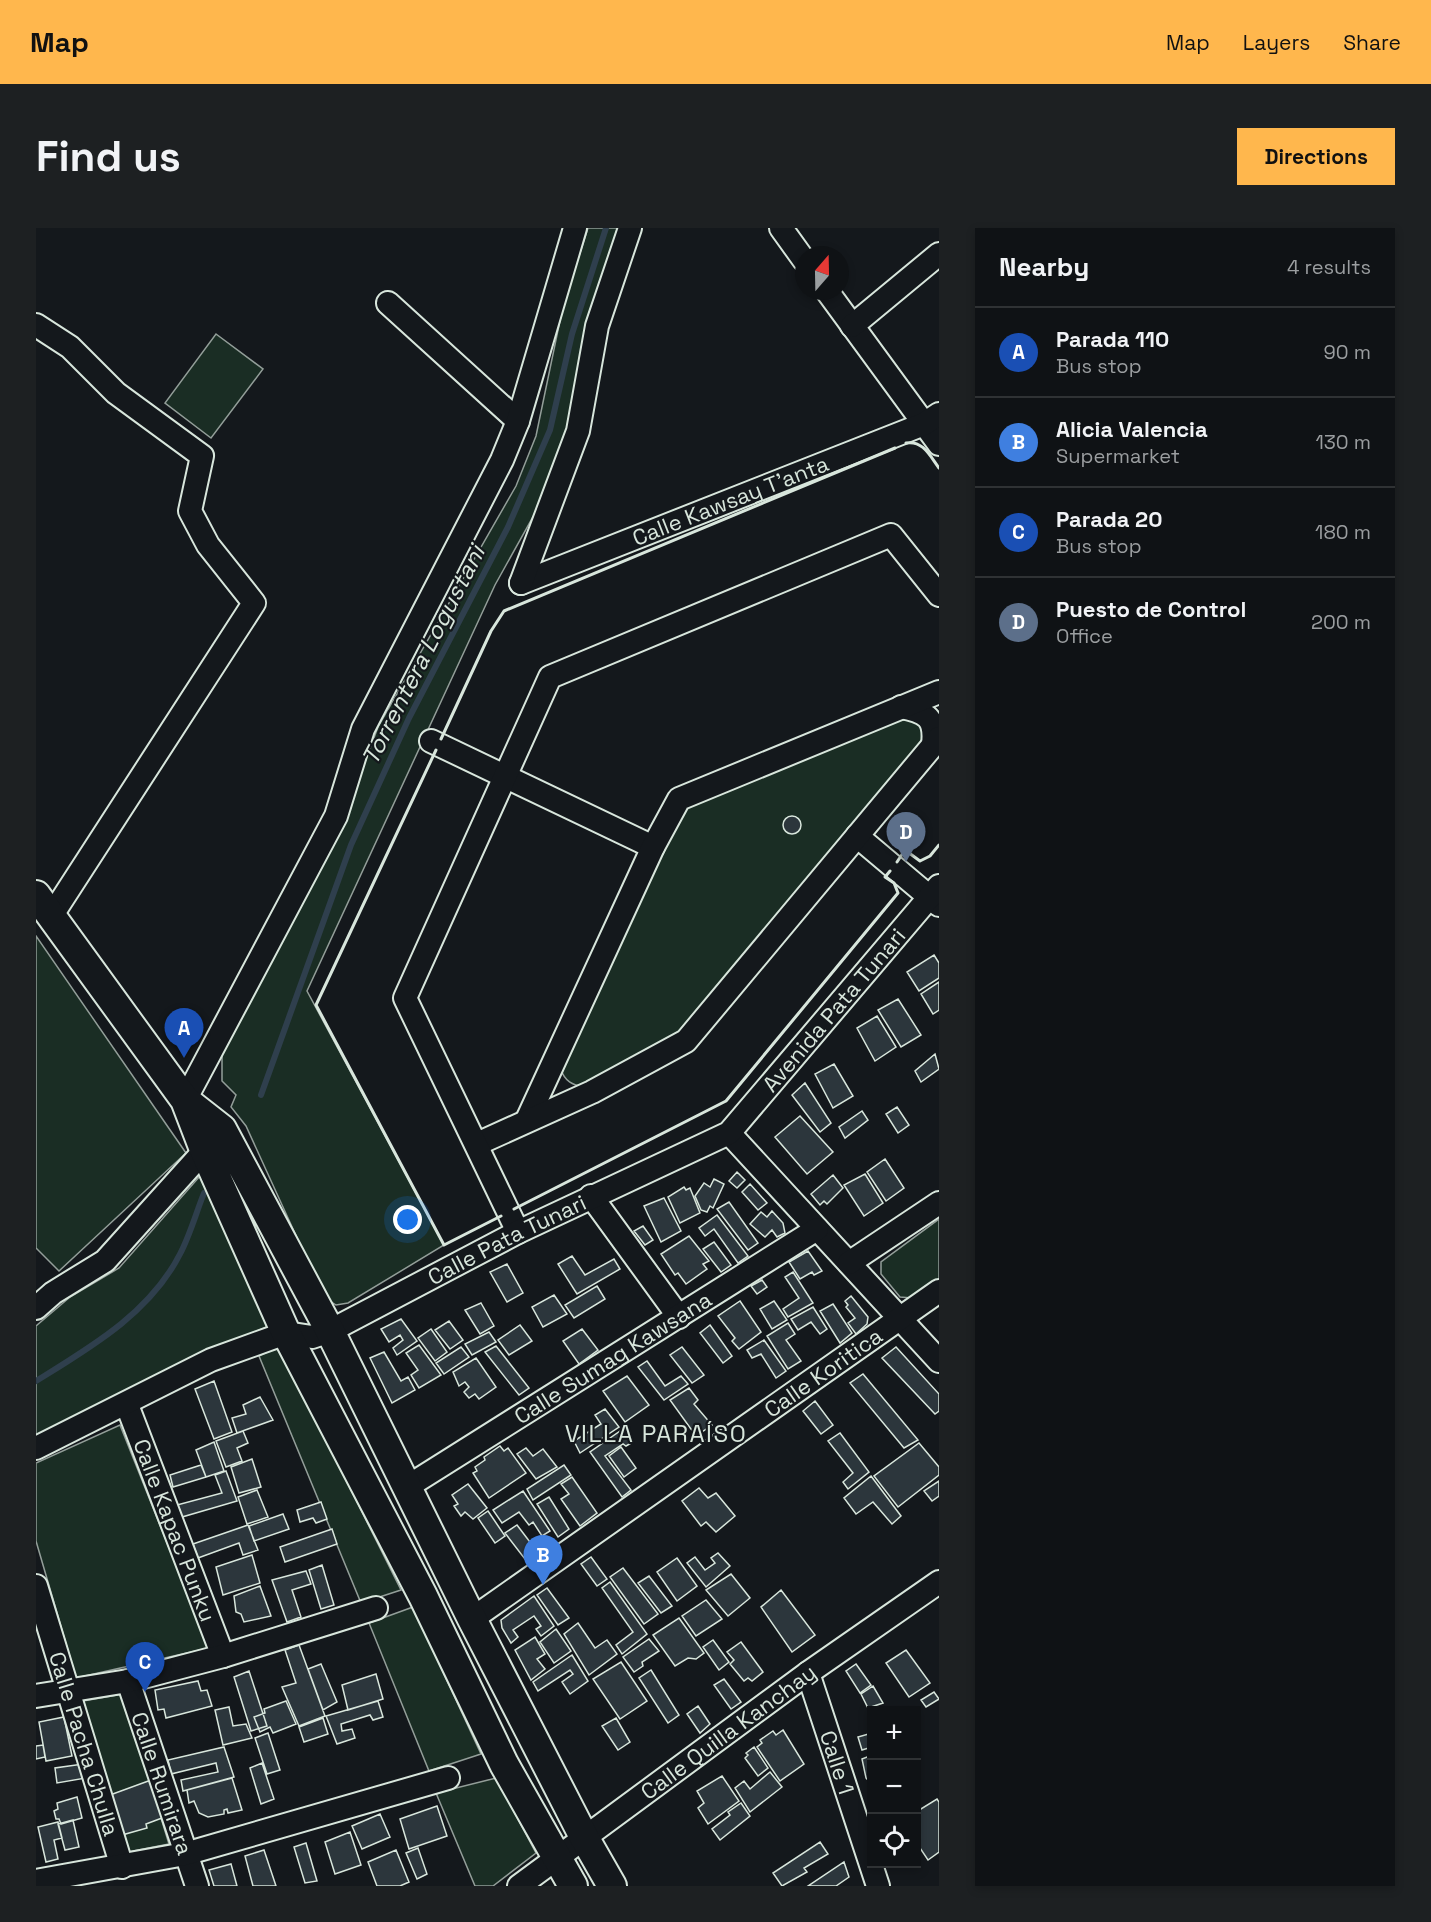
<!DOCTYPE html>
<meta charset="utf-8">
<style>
:root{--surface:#0f1215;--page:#1d2022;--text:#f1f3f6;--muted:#9b9ea0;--line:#2f3234;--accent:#ffb74d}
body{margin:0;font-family:"Space Grotesk",sans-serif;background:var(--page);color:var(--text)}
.controls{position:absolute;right:18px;bottom:18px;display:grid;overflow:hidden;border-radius:0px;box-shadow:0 3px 9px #0003}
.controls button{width:54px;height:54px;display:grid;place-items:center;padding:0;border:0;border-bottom:2px solid var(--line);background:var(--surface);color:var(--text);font:30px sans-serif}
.compass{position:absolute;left:759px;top:18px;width:54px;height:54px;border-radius:50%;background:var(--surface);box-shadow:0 3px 9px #0003;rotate:20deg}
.you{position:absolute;left:372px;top:992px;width:21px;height:21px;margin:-15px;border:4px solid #fff;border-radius:50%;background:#1a73e8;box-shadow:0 0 0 9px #1a73e833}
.badge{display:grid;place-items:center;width:39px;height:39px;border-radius:50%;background:var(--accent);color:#fff;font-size:20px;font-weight:700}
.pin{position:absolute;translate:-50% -50px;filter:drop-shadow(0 2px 3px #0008)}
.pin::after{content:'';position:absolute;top:32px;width:21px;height:18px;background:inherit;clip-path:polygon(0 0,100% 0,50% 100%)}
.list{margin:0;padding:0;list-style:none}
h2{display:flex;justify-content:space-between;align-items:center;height:78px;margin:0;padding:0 24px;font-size:26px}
h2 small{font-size:20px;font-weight:400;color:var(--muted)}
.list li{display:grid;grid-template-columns:39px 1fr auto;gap:18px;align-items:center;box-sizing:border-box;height:90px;padding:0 24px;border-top:2px solid var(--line)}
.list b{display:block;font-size:22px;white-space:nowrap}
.list p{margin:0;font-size:20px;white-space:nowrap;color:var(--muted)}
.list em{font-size:20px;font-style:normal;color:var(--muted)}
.icon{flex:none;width:33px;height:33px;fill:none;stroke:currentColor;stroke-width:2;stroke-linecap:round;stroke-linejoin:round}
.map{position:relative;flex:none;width:903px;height:1658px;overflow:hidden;border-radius:0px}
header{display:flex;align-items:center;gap:36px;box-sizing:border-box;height:84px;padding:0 30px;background:var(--accent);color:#111}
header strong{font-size:28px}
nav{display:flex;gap:33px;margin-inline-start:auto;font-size:21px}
.intro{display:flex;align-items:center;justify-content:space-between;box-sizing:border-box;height:144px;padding:0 36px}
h1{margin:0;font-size:42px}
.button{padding:15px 27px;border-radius:0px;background:var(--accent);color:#111;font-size:21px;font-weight:700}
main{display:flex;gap:36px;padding:0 36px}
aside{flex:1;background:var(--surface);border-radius:0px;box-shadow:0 3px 9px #0003}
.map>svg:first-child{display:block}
.green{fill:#1a2d24;stroke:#939e99;stroke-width:1.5}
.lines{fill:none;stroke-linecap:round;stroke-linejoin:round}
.stream{stroke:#2f3f4d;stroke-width:6}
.building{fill:#2c363c;stroke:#d8e6dc;stroke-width:1.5}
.minor-casing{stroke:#d8e6dc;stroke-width:26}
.major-casing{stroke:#d8e6dc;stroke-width:32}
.minor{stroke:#14181c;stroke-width:22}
.major{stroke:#14181c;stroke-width:28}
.wall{stroke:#d8e6dc;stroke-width:3}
.labels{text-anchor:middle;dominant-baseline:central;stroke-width:4.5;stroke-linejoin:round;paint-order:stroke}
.street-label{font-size:22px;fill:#d8e6dc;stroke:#14181c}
.water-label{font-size:24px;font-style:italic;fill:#d8e6dc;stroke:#14181c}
.neighbourhood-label{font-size:24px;letter-spacing:1.5px;fill:#d8e6dc;stroke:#14181c}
</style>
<header>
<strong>Map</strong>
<nav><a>Map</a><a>Layers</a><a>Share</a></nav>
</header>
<div class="intro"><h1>Find us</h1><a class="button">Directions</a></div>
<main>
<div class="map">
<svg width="903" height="1658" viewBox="0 0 903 1658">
<rect width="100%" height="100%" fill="#14181c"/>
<path class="green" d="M552 0H586L530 211 503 278 459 357 271 763 408 1017 312 1075 300 1077 288 1069 210 898 195 879 200 867 186 853V826L305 598 342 499 480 258 500 208 527 78Z
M180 106 227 141 175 210 129 175Z
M876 487 893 504 647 805 548 859C536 857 529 853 525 842L648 577Z
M0 708 150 925 23 1043 0 1020Z
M164 948 233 1098 168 1125 0 1208V1098L34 1069 83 1040Z
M903 991V1052L876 1070 864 1069 845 1046V1034Z
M243 1118 365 1362 325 1375 223 1128Z
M84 1197 173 1420 40 1450 0 1313V1235Z
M377 1379 445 1526 393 1543 333 1395Z
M87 1466 133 1616 92 1624 47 1473Z
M460 1550 500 1625 457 1658H439L400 1565Z"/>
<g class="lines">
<path class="stream" d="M225 867 315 617 373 490 472 299 514 202 536 106 570 0
M0 1153C55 1119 114 1085 144 1026 154 1007 160 985 168 965"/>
</g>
<path class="building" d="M747 597a9 9 0 1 1 18 0a9 9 0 1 1-18 0Z
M898 727 903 735V750L883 763 871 744Z
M903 754V782L897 786 885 766Z
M862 771 885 807 865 819 842 782Z
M841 788 860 819 839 833 821 800Z
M899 826 903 841 885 854 879 843Z
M798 836 817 868 797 880 779 846Z
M769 855 795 895 784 904 756 867Z
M861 879 873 897 862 905 850 886Z
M826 883 832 892 809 910 803 899Z
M764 888 797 924 771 946 739 909Z
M849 931 868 960 850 973 831 944Z
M701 944 709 952 701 960 693 953Z
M829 946 847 975 828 988 808 957Z
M797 947 807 960 791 976 788 973 784 977 775 966Z
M678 951 688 956 677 980 674 978 671 984 665 982 659 968 668 955 674 959Z
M714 956 731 975 722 982 706 964Z
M648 959 650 962 654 960 664 985 644 995 632 969Z
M628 970 645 1003 625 1014 608 978Z
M693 974 722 1015 712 1022 681 981Z
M736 983 747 995 749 1005 741 1009 736 1002 729 1009 714 996 725 984 731 989Z
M681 987 712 1028 702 1035 678 1001 669 1008 663 1000Z
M607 998 617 1012 609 1017 598 1003Z
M653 1008 673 1033 667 1036 671 1041 650 1056 642 1045 639 1047 625 1026Z
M678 1014 695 1037 685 1044 667 1021Z
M772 1023 786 1043 778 1047 776 1044 764 1051 753 1034Z
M536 1028 549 1047 578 1031 584 1041 541 1066 522 1036Z
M471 1036 487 1065 471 1074 454 1044Z
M757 1044 777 1075 752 1089 747 1081 763 1070 749 1049Z
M726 1052 731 1059 721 1066 715 1058Z
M561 1058 569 1071 538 1090 529 1077Z
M518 1067 531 1086 507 1099 496 1079Z
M815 1068 832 1089 831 1096 820 1106 812 1095 819 1090 810 1079 812 1077 809 1073Z
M704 1073 725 1104 703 1121 696 1113 699 1110 682 1088Z
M738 1073 751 1092 736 1101 724 1081Z
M445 1075 458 1098 444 1106 429 1082Z
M797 1076 816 1105 804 1115 784 1083Z
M777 1079 791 1101 784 1106 775 1094 762 1102 755 1091Z
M365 1091 381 1113 361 1127 357 1120 367 1112 364 1107 353 1114 345 1101Z
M413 1093 427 1112 414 1121 399 1102Z
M752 1095 759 1106 750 1112 765 1133 752 1141 731 1108Z
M484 1097 496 1113 473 1127 462 1112Z
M674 1097 696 1128 687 1135 664 1105Z
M395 1101 411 1124 399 1133 382 1110Z
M546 1101 562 1122 543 1136 527 1113Z
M453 1104 460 1114 436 1127 429 1116Z
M728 1112 750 1143 740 1150 725 1126 716 1130 711 1122Z
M383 1117 405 1147 383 1160 375 1147 382 1142 370 1125Z
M460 1118 493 1160 483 1167 449 1124Z
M425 1119 433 1129 408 1146 400 1135Z
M646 1119 668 1147 656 1155 634 1127Z
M860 1119 903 1166V1183L899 1186 846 1130Z
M348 1124 365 1153 372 1149 379 1162 356 1175 334 1130Z
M440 1130 460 1159 443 1171 439 1166 433 1170 428 1164 433 1159 429 1154 423 1158 417 1144Z
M611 1133 629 1158 645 1148 652 1156 628 1172 602 1139Z
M827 1146 882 1212 868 1220 814 1155Z
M591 1148 613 1177 589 1194 567 1163Z
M178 1153 196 1204 178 1211 159 1161Z
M653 1160 662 1172 658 1176 676 1197 660 1208 634 1172Z
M224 1169 237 1192 201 1205 196 1190 210 1186 207 1177Z
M779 1173 797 1197 785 1206 767 1183Z
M569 1181 583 1199 544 1225 538 1213 565 1196 559 1187Z
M587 1201 597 1214 590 1218 587 1216 569 1228 595 1262 586 1269 554 1224Z
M207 1203 212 1215 201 1220 206 1233 190 1239 180 1213Z
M804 1205 833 1244 812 1261 807 1254 817 1245 792 1213Z
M178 1214 188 1243 170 1249 160 1222Z
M883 1215 903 1239V1247L862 1279 838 1248Z
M464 1218 468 1223 472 1220 490 1245 453 1270 437 1245 441 1243 439 1239 449 1232 448 1229Z
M585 1219 600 1240 588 1249 573 1228Z
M490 1220 497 1228 507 1221 521 1239 500 1251 481 1226Z
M216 1231 225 1259 203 1265 195 1239Z
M165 1237 170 1249 137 1259 134 1247Z
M528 1237 535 1247 497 1272 491 1261Z
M190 1243 201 1273 146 1289 141 1277 186 1265 179 1247Z
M835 1248 865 1288 856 1296 837 1274 820 1286 808 1270Z
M536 1249 561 1285 544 1298 525 1271 533 1266 525 1256Z
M903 1253V1268L896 1273 888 1263Z
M432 1256 451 1280 437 1291 429 1284 425 1288 418 1278 422 1276 416 1267Z
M663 1260 672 1270 680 1265 699 1288 680 1304 670 1294 665 1298 646 1273Z
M221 1262 232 1289 211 1296 202 1269Z
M487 1263 514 1303 506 1308 497 1294 493 1297 483 1284 466 1295 457 1282Z
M513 1269 533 1301 522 1309 501 1276Z
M285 1274 291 1291 280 1295 277 1290 264 1294 261 1282Z
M452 1283 469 1308 459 1315 442 1290Z
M247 1286 253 1301 218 1313 213 1298Z
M212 1297 222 1322 207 1327 203 1315 162 1330 157 1316Z
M481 1297 503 1326 492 1335 469 1305Z
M296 1301 301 1316 249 1334 244 1319Z
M682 1325 694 1338 670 1359 651 1335 659 1329 669 1342 679 1335 675 1330Z
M216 1327 224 1355 187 1367 180 1339Z
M555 1329 571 1351 561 1358 545 1336Z
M641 1330 661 1358 641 1373 621 1344Z
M286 1337 298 1377 285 1381 273 1342Z
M587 1340 622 1386 608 1396 574 1349Z
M270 1343 275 1356 256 1362 265 1389 251 1394 236 1352Z
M695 1346 714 1370 692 1388 670 1362Z
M613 1348 636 1378 625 1385 602 1355Z
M574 1354 611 1406 586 1426 580 1417 597 1404 566 1360Z
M224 1358 235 1388 208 1394 205 1386 200 1384 198 1368Z
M511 1360 533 1390 522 1397 501 1367Z
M745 1362 779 1407 756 1424 725 1379Z
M498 1368 518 1398 505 1408 500 1401 505 1398 498 1388 477 1402 482 1409 475 1415 466 1400 465 1392Z
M670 1372 686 1391 660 1408 646 1388Z
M643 1390 668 1425 660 1431 652 1430 639 1438 617 1407Z
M542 1395 559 1420 571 1412 581 1426 553 1447 528 1406Z
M520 1401 535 1423 518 1435 504 1414Z
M499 1409 509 1426 501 1431 509 1441 495 1452 479 1422Z
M613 1411 623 1423 606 1434 607 1438 598 1444 587 1429Z
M677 1412 693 1434 683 1442 667 1419Z
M705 1414 727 1444 716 1453 712 1450 708 1453 694 1436 698 1432 691 1424Z
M263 1417 289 1488 263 1498 246 1459 260 1455 249 1422Z
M870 1422 894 1455 873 1469 850 1435Z
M536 1427 552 1453 534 1466 526 1454 537 1446 534 1442 502 1463 497 1454Z
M585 1434 611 1473 584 1491 557 1451Z
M285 1436 301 1474 287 1482 272 1441Z
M820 1436 835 1457 824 1465 810 1443Z
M615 1442 643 1487 632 1495 603 1450Z
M213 1443 231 1498 215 1503 198 1449Z
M340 1446 347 1471 312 1482 306 1457Z
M688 1451 705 1474 695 1481 678 1457Z
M162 1453 165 1463 171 1462 176 1478 130 1490 128 1481 122 1482 119 1462Z
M837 1458 847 1475 832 1480 825 1466Z
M898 1464 903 1471 890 1479 885 1472Z
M250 1473 260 1496 237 1505 234 1499 224 1504 218 1489 229 1485 228 1481Z
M342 1473 347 1489 337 1492 334 1487 305 1496 306 1503 316 1501 319 1510 301 1516 290 1488Z
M662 1478 674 1496 664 1505 651 1486Z
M193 1479 197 1498 210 1496 216 1510 187 1517 179 1482Z
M28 1489 36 1528 10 1533 3 1494Z
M287 1490 292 1506 268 1514 263 1499Z
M580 1490 594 1514 582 1522 566 1498Z
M747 1502 768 1536 744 1553 721 1519 726 1515 724 1512 737 1503 740 1507Z
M232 1505 244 1542 231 1546 219 1510Z
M836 1505V1519L826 1522 822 1509Z
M7 1517 9 1529 0 1531V1518Z
M188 1519 198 1549 147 1563 145 1552 182 1544 180 1535 135 1546 132 1532Z
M718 1519 732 1540 722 1548 709 1530 712 1527 710 1525Z
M836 1527V1557L830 1550 826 1531Z
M226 1535 238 1571 225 1576 214 1540Z
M47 1536 50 1550 21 1555 19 1540Z
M734 1544 746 1559 714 1584 699 1560 708 1553 714 1561Z
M686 1548 703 1573 672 1596 662 1580 668 1575 661 1563Z
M196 1550 206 1582 192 1585 191 1581 188 1582V1586L172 1589 163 1585 158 1573 153 1575 151 1562Z
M115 1552 126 1590 110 1596 111 1600 86 1607 74 1567Z
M41 1569 46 1590 25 1596 23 1591H20L18 1583 22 1581 21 1575Z
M901 1571 903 1574V1624L892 1632 880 1614V1584Z
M705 1575 714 1588 684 1612 676 1601 694 1587 692 1584Z
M401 1578 411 1608 373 1621 364 1591Z
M344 1586 354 1609 326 1621 316 1598Z
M37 1592 43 1619 29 1622 22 1596Z
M22 1594 26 1610 18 1612 22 1631 10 1634 2 1599Z
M314 1604 325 1637 299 1646 289 1614Z
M784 1614 792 1626 768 1640 771 1644 746 1658 737 1645Z
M270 1615 281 1653 269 1655 258 1619Z
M382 1620 391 1646 381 1651 370 1625Z
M228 1622 240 1658H217L209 1628Z
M360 1622 373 1654 364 1658H341L332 1634Z
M808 1634 813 1649 800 1658H772Z
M195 1636 201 1658H178L173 1642Z"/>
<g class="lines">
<defs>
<g id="minor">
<path d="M745 0 768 32"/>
<path d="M791 63 903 216"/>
<path d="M352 75 482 193"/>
<path d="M0 97 34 119 80 165 166 228 154 283 172 317 218 375 16 687"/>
<path d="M816 98 903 26"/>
<path id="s1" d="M485 355 888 196 903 186"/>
<path d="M485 355 542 203 561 98 594 0"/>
<path d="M865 479C891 484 900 490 897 517"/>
<path d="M395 513 617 619"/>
<path d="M821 608 903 677"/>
<path d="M149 872 300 588 327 501 466 232 482 193 539 0"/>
<path d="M491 892 617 619 643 571 903 464"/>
<path d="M693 905 903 1133"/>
<path d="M441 916 556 864 650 813 903 510"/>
<path d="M555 968 643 1089"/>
<path d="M482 1004 369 770 514 449 855 307 903 367"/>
<path d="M813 1035 903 975"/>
<path d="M0 1080 17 1065 69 1033 178 912"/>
<path id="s2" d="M91 1177 187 1428"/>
<path id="s3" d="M0 1220 175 1132 250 1105 276 1109 294 1103 482 1004 693 905 903 658"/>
<path id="s4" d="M371 1259 781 1001"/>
<path id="s5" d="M0 1358 86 1639"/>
<path id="s6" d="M436 1391 903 1063"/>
<path id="s7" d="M772 1445 842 1658"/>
<path id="s8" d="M92 1453 161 1658"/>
<path d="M0 1468 92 1453 187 1428 340 1380"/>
<path d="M0 1653 149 1626 412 1550"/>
<path id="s9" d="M483 1658 772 1445 903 1354"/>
</g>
<path id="major" d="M0 667 149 872 169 924 250 1105 387 1368 468 1536 537 1658
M149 872 186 901 294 1103 436 1391 548 1609 576 1658"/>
</defs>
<use href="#minor" class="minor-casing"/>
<use href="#major" class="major-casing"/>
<use href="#minor" class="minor"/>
<use href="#major" class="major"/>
<path class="wall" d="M870 215C887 212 894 228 903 240
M405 511 455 403 468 383 859 220
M400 522 280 777 408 1017 465 988
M861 634 869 622 884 633 894 628 903 617
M478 981 690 873 862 665 858 655 849 649 854 643"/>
</g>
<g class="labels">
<g class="street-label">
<text stroke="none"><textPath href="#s1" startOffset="225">Calle Kawsay T'anta</textPath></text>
<text stroke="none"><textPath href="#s3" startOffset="928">Avenida Pata Tunari</textPath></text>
<text stroke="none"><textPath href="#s3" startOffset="520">Calle Pata Tunari</textPath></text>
<text stroke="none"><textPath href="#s4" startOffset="243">Calle Sumag Kawsana</textPath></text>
<text stroke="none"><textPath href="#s6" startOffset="429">Calle Koritica</textPath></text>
<text stroke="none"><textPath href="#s2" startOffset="134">Calle Kapac Punku</textPath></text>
<text stroke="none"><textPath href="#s9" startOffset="260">Calle Quilla Kanchay</textPath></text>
<text stroke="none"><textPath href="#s5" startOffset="165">Calle Pacha Chulla</textPath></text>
<text stroke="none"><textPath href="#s7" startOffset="94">Calle 1</textPath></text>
<text stroke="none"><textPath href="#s8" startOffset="108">Calle Rumirara</textPath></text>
</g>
<g class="water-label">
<text transform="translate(387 427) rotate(-63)">Torrentera Logustani</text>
</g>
<g class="neighbourhood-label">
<text x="620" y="1205">VILLA PARAÍSO</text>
</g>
</g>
</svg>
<div class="controls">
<button>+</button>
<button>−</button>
<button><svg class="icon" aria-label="locate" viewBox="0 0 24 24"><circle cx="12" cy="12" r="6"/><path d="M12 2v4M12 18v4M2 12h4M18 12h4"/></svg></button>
</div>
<svg class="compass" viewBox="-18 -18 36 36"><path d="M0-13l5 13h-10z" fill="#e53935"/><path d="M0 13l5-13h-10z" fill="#9b9ea0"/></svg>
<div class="you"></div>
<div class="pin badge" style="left:148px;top:830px;background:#1a4fb4">A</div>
<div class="pin badge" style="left:507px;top:1357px;background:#3f7fe0">B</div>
<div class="pin badge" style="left:109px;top:1464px;background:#1a4fb4">C</div>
<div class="pin badge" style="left:870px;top:634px;background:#5c6f8a">D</div>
</div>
<aside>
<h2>Nearby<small>4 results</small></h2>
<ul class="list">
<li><span class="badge" style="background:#1a4fb4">A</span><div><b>Parada 110</b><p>Bus stop</p></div><em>90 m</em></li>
<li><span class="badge" style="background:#3f7fe0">B</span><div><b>Alicia Valencia</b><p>Supermarket</p></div><em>130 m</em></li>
<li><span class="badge" style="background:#1a4fb4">C</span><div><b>Parada 20</b><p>Bus stop</p></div><em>180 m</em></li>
<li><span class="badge" style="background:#5c6f8a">D</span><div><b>Puesto de Control</b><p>Office</p></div><em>200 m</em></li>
</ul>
</aside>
</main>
